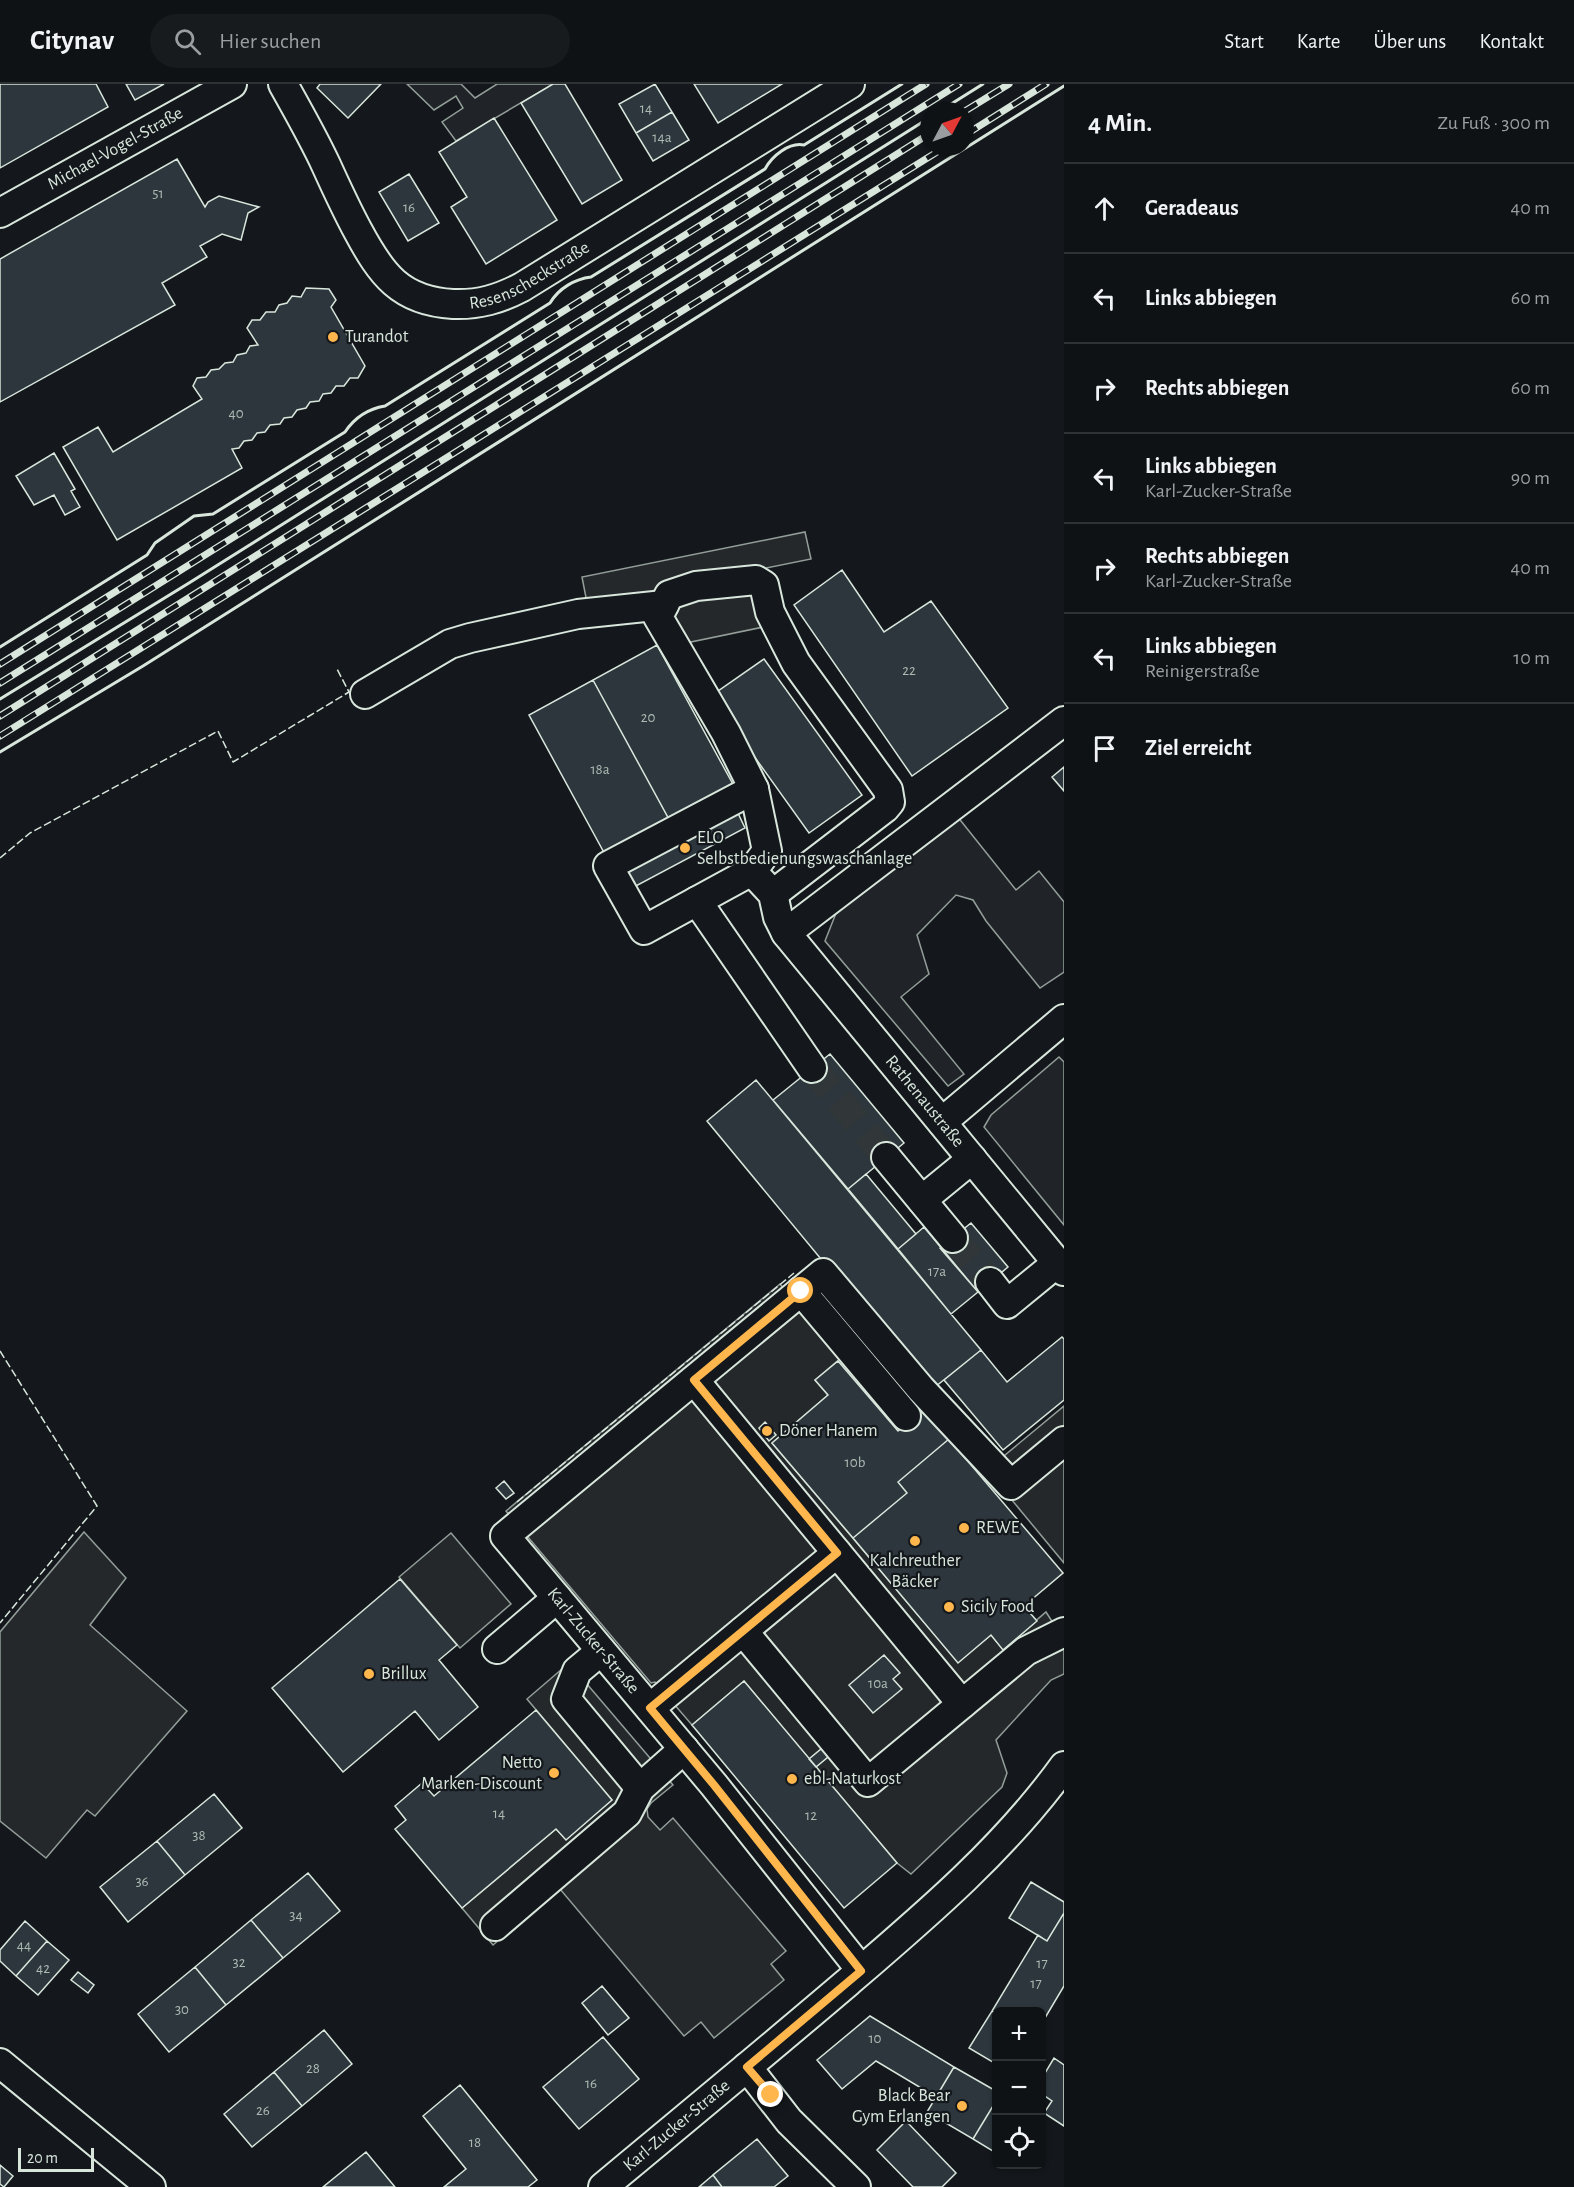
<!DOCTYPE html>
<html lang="de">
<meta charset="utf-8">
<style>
:root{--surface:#0f1215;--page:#181b1e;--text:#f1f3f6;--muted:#9b9ea0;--line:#2f3234}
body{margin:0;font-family:"Alegreya Sans",sans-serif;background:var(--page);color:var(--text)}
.controls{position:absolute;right:18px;bottom:18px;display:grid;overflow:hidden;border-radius:9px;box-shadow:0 2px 4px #0004}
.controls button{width:54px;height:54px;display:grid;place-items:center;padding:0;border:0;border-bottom:2px solid var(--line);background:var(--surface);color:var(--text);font:30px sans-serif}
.compass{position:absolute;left:920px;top:18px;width:54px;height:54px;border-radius:50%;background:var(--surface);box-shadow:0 2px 4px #0004;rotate:49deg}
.scale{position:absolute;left:18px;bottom:15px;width:76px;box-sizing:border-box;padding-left:6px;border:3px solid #d8e6dc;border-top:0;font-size:16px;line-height:21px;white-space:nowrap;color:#d8e6dc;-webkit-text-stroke:4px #14181c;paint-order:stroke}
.stop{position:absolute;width:18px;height:18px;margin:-14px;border:4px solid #ffb74d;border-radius:50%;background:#fff}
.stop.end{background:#ffb74d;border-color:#fff;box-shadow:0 2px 6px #0008}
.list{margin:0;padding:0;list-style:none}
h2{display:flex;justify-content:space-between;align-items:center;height:78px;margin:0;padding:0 24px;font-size:26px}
h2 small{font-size:20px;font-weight:400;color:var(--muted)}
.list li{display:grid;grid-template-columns:39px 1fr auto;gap:18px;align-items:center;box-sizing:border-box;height:90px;padding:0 24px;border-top:2px solid var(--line)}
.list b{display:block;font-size:22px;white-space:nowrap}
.list p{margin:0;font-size:20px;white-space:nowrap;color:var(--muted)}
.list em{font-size:20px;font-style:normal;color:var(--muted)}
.icon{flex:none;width:33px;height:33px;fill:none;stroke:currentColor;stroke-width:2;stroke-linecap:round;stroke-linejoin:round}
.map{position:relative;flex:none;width:1064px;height:2103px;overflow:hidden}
header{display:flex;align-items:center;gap:36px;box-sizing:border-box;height:84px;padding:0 30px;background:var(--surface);border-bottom:2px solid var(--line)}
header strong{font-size:28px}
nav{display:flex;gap:33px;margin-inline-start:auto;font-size:21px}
.search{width:420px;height:54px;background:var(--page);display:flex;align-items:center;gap:15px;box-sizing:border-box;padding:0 21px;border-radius:33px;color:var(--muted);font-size:22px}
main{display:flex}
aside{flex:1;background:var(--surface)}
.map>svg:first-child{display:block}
.green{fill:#202428;stroke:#939e99;stroke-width:1.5}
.parking{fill:#24282b;stroke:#939e99;stroke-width:1.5}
.building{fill:#2c363c;stroke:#d8e6dc;stroke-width:1.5}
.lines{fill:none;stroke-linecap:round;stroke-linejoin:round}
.minor-tunnel{stroke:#313739;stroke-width:28;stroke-dasharray:28 14;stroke-linecap:butt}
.minor-casing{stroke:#d8e6dc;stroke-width:32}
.minor{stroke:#14181c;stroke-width:28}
.rail-casing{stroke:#d8e6dc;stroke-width:7}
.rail{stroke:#14181c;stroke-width:4.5;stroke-dasharray:14;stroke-linecap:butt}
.fence{stroke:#d8e6dc;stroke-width:1.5;stroke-dasharray:8 3;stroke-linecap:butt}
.wall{stroke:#d8e6dc;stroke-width:3}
.route{stroke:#ffb74d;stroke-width:8}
.poi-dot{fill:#ffb74d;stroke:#14181c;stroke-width:2}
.labels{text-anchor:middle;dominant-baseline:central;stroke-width:4.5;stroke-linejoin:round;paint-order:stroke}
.number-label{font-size:15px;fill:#adbab4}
.street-label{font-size:18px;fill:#d8e6dc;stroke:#14181c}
.poi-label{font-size:18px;fill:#d8e6dc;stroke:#14181c;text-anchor:start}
</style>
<header>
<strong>Citynav</strong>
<div class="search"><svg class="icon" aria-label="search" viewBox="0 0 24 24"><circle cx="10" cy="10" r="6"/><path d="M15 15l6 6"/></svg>Hier suchen</div>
<nav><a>Start</a><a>Karte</a><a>Über uns</a><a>Kontakt</a></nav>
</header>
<main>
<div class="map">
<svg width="1064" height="2103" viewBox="0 0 1064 2103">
<rect width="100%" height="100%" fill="#14181c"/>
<path class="green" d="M407 0H461L475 14 497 0H553L456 57 442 38 463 24 456 12 434 26Z
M957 732 1016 806 1039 787 1064 818V888L1040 904 986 837 973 816 956 811 917 851 929 890 901 913 964 990 948 1002 825 857 840 819Z
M1059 973 1064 978V1141L984 1043 991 1031Z"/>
<path class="parking" d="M805 448 811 475 766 484 778 540 681 560 670 507 588 524 582 493Z
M780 1200 842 1273 815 1296 828 1311 772 1359 958 1578 991 1551 1003 1565 1046 1528 1064 1556V1590L1051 1596 996 1656 1007 1689 1002 1703 911 1790 897 1779 816 1683 834 1668 827 1660 809 1675 744 1597 692 1641 655 1598 651 1599 506 1427Z
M1064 1322V1479L987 1386Z
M84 1448 126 1494 90 1541 187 1627 95 1732 87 1726 46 1774 0 1737V1548Z
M451 1449 511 1520 460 1564 399 1493Z
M569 1579 673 1701 651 1719 647 1725 648 1733 660 1746 673 1734 786 1867 771 1880 784 1896 714 1954 701 1938 684 1952 560 1805 493 1861 462 1824 556 1745 566 1755 612 1716 527 1615Z"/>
<path class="building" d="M0 0H96L108 23 0 84Z
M126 0H164L135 16Z
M320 0H381L348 34 317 4Z
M553 0H565L622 96 582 120 521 19Z
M655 0 672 28 636 49 619 20Z
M694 0H782L718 39Z
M672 28 689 56 653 77 636 49Z
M494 34 557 136 486 180 451 123 467 113 439 68Z
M177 75 205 123 208 118 219 112 259 123 248 129 241 156 222 150 200 162 207 173 162 199 175 221 0 318V175Z
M409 90 439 139 408 157 379 108Z
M306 204 329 205 336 216 331 223 365 282 358 294H350L344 302H336L331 309 323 310 319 317 310 318 306 324 297 326 292 333 284 334 280 340 270 341 265 348 257 349 252 356 244 357 239 364 232 365 242 384 117 456 63 363 98 343 113 368 202 315 193 302 197 294 206 293 211 286 219 285 225 279 233 278 237 271 246 269 250 262 258 261 247 244 252 236H260L266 228H275L279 221 287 219 292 212 301 213Z
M54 369 75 405 71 407 80 423 65 431 54 411 34 421 16 392Z
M842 486 884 548 931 517 1008 624 912 692 794 521Z
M657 561 735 704 671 739 593 596Z
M764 575 862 711 809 749 711 612Z
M593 596 671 739 607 774 529 631Z
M1064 683V707L1052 693Z
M736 725 745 744 634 803 624 785Z
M830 970 904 1059 848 1105 773 1016Z
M756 996 981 1266 930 1307 707 1037Z
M866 1090 916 1150 898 1165 848 1105Z
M971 1139 1008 1183 978 1208 940 1164Z
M924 1143 978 1208 951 1230 898 1165Z
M1062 1253 1064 1255V1316L1003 1366 944 1296 981 1266 1007 1298Z
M838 1277 898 1347 923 1325 949 1355 898 1398 907 1409 853 1454 772 1359 828 1311 815 1296Z
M765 1338 776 1351 769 1357 759 1344Z
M949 1355 1063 1489 1024 1522 1037 1537 1003 1566 991 1551 958 1579 853 1454 907 1409 898 1398Z
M504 1397 514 1409 506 1415 496 1404Z
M400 1495 457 1561 439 1576 478 1623 439 1656 415 1627 343 1688 272 1604Z
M884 1571 900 1589 893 1595 902 1605 873 1629 849 1601Z
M744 1597 897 1779 844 1824 692 1641Z
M536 1626 612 1716 566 1756 556 1745 462 1824 395 1745 406 1736 395 1722 422 1699 434 1712Z
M827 1660 834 1668 816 1683 809 1675Z
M214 1710 242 1744 185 1791 157 1757Z
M157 1757 185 1791 128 1838 100 1803Z
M308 1789 340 1827 283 1874 251 1836Z
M1031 1798 1064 1818V1829L1047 1857 1009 1834Z
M1064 1829V1902L1042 1939V1928H996V1930L992 1927 1038 1851 1047 1857Z
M251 1836 283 1874 226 1921 195 1883Z
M25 1837 47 1857 16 1892 0 1877V1866Z
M47 1857 69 1876 38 1911 16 1892Z
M195 1883 226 1921 169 1968 138 1930Z
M78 1888 94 1901 88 1909 71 1896Z
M602 1902 629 1934 608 1951 582 1919Z
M992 1927 996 1930V1980L969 1964Z
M870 1932 954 1983 936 2013 876 1977 842 2005 817 1976Z
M324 1946 352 1980 302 2022 274 1988Z
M603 1953 639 1995 579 2045 543 2003Z
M1054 1974 1064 1981V2042L1044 2029 1052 2017 1042 2010V1994Z
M954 1983 996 2007V2017L973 2055 927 2028Z
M274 1988 302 2022 252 2063 224 2030Z
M460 2001 537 2096 528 2103H444L466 2085 423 2032Z
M996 2017V2069L973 2055Z
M906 2037 956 2089 942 2103H913L877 2066Z
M757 2055 788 2092 774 2103H722L713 2091Z
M366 2068 395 2103H323Z
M0 2081 13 2092 4 2103 0 2100Z
M713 2091 722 2103H699Z"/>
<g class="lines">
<path class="minor-tunnel" d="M812 984 886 1073
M953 1154 990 1198"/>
<defs>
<g id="minor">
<path id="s1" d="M283 0C298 27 313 53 326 81 336 103 346 125 358 147 381 190 400 217 453 220 479 221 499 215 522 203L850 0"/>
<path id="s2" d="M0 129 232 0"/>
<path d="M365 610 450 560 470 554 578 530 664 521"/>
<path id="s3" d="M759 795 773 810 778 833 786 849 1064 1187"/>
<path d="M773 810 885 724 890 718 888 706 796 579 770 528 764 501 756 496 696 502 669 511 658 533 726 649 754 705 767 767 752 787 697 817 812 984"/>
<path d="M697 817 644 846 608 782 754 705"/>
<path d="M786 849 1064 637"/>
<path d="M942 1038 1064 935"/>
<path d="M886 1073 953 1154"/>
<path d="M922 1116 972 1075"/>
<path d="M990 1198 1007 1220 1057 1179"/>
<path d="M801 1207 906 1332"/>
<path d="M694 1296 962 1620"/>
<path d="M743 1547 868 1698 1026 1567 1064 1548"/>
<path d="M497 1565 557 1514"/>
<path d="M601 1567 577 1587 566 1615 640 1704"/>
<path d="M650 1624 837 1469"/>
<path d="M495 1842 627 1729 640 1704 684 1665"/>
<path d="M861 1886 714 1701 505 1452 823 1189 921 1305 1011 1401 1064 1357"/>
<path d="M0 1979 151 2103"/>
<path d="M747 1983 789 2037 856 2103"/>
<path id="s4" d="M603 2103C685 2035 767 1967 848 1898 925 1832 1004 1765 1064 1682"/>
</g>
</defs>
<use href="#minor" class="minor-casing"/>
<use href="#minor" class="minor"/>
<defs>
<path id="rail" d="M965 27 1009 0
M965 51 1046 0
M0 580 926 0
M0 599 959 0
M0 632 929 50
M0 652 945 63"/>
</defs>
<use href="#rail" class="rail-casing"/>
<use href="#rail" class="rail"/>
<path class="fence" d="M0 774 30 749 218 647 233 678 349 608 337 585
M0 1267 97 1422 0 1539
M517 1418 794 1189"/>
<path class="wall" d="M940 27 983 0
M0 563 147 471 155 459 194 432 213 430 345 348C355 333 367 325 385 322L550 219C559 204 575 195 591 193L765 85C772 72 789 58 804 61L902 0
M0 615 189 499 929 34
M0 668 143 582 1064 2"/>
</g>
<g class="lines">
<path class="route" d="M771 2011 747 1983 861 1887 714 1701 650 1624 837 1469 694 1296 801 1207"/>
</g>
<g class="poi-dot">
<circle cx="333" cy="253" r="6"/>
<circle cx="685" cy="764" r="6"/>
<circle cx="767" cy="1347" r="6"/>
<circle cx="964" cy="1444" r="6"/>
<circle cx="915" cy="1457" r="6"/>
<circle cx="949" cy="1523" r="6"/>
<circle cx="369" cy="1590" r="6"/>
<circle cx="554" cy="1689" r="6"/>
<circle cx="792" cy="1695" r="6"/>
<circle cx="962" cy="2022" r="6"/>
</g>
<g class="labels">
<g class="number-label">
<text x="646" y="24">14</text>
<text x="662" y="53">14a</text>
<text x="158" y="109">51</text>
<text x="409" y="123">16</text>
<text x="236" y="329">40</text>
<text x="909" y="586">22</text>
<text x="648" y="633">20</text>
<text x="600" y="685">18a</text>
<text x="937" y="1187">17a</text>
<text x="855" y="1378">10b</text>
<text x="878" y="1599">10a</text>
<text x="499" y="1729">14</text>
<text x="811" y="1731">12</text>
<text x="199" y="1751">38</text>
<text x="142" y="1797">36</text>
<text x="296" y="1831">34</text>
<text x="24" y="1861">44</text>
<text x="239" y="1878">32</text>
<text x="1042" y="1879">17</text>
<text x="43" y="1884">42</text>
<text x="1036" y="1899">17</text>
<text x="182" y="1925">30</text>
<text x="875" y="1954">10</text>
<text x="313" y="1984">28</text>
<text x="591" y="1999">16</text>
<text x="263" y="2026">26</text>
<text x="475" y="2058">18</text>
</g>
<g class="street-label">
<text stroke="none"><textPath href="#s2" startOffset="132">Michael-Vogel-Straße</textPath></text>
<text stroke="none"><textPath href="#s1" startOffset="375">Resenscheckstraße</textPath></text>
<text stroke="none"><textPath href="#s3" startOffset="280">Rathenaustraße</textPath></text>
<text transform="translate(593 1557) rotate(50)">Karl-Zucker-Straße</text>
<text stroke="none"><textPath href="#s4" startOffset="96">Karl-Zucker-Straße</textPath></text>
</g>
<g class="poi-label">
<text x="345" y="253">Turandot</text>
<text x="697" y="754">ELO<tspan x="697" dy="21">Selbstbedienungswaschanlage</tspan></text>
<text x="779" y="1347">Döner Hanem</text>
<text x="976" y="1444">REWE</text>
<text x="915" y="1477" text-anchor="middle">Kalchreuther<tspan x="915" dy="21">Bäcker</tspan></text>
<text x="961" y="1523">Sicily Food</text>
<text x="381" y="1590">Brillux</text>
<text x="542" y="1679" text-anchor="end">Netto<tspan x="542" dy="21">Marken-Discount</tspan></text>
<text x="804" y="1695">ebl-Naturkost</text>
<text x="950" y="2012" text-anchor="end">Black Bear<tspan x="950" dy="21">Gym Erlangen</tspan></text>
</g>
</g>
</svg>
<div class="controls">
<button>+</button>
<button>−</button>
<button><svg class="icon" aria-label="locate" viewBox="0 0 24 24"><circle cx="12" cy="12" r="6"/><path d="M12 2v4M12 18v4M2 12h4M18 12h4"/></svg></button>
</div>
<svg class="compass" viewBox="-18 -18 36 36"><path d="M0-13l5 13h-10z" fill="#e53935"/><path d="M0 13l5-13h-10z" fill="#9b9ea0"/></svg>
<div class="scale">20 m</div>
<div class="stop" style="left:801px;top:1207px"></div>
<div class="stop end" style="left:771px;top:2011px"></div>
</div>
<aside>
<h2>4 Min.<small>Zu Fuß · 300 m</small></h2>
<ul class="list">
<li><svg class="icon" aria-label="ahead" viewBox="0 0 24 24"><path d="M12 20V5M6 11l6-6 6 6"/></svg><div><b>Geradeaus</b></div><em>40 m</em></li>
<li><svg class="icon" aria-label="left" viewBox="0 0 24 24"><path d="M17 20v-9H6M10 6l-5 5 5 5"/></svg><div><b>Links abbiegen</b></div><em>60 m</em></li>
<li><svg class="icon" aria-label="right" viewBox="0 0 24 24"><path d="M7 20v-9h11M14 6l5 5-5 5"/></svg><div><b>Rechts abbiegen</b></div><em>60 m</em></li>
<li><svg class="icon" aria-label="left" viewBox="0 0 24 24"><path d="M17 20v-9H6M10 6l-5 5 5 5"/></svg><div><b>Links abbiegen</b><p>Karl-Zucker-Straße</p></div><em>90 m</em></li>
<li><svg class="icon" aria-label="right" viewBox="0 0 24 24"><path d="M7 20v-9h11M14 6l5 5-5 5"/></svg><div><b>Rechts abbiegen</b><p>Karl-Zucker-Straße</p></div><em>40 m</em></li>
<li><svg class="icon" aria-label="left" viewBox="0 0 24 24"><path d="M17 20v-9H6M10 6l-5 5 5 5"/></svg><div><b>Links abbiegen</b><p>Reinigerstraße</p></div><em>10 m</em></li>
<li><svg class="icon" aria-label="arrive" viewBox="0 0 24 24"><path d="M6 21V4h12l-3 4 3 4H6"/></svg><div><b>Ziel erreicht</b></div></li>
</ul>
</aside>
</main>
